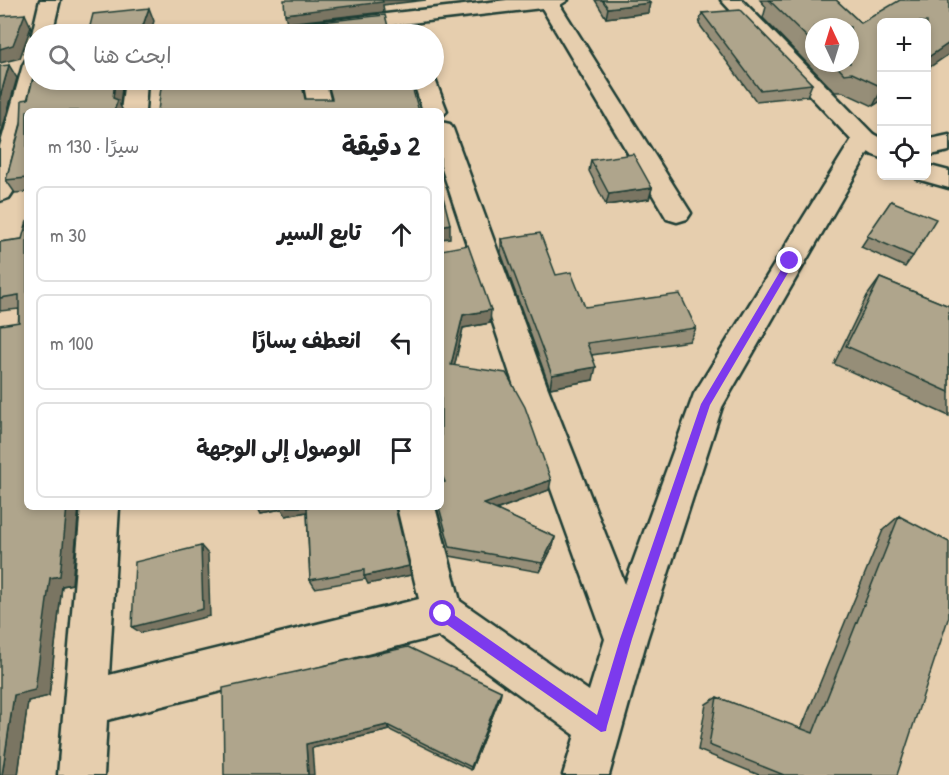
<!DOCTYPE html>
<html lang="ar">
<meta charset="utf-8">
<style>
:root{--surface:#fff;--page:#f2f2f2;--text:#202124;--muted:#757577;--line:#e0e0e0}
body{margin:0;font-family:"Patrick Hand","Playpen Sans Arabic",sans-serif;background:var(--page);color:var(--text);direction:rtl}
.controls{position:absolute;right:18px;top:18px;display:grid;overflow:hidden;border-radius:9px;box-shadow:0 3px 9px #0003}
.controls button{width:54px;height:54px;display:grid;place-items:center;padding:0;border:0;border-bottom:2px solid var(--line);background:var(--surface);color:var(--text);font:30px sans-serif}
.compass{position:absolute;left:805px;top:18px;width:54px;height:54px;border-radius:50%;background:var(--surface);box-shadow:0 3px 9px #0003;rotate:356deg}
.stop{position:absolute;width:18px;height:18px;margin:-14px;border:4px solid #7c3aed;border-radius:50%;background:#fff}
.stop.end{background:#7c3aed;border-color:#fff;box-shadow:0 2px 6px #0008}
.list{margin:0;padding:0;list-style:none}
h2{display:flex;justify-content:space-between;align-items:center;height:78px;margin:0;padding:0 24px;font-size:26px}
h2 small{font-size:20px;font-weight:400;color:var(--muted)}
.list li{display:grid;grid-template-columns:39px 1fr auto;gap:18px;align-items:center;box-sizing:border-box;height:96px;margin:0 12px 12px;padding:0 12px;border:2px solid var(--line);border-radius:9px}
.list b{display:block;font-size:22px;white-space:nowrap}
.list em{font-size:20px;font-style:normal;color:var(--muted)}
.icon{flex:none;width:33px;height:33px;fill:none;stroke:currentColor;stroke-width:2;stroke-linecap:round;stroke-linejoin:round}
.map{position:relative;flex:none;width:949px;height:775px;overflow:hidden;direction:ltr}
.search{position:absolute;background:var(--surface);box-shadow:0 3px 9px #0003;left:24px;top:24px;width:420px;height:66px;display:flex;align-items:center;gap:15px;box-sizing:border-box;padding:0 21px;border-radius:33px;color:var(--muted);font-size:22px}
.panel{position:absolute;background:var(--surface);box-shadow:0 3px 9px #0003;left:24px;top:108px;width:420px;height:402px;border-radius:9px;direction:rtl}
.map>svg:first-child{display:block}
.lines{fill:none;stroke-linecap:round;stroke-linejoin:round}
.street-casing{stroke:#1f3d34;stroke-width:5}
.secondary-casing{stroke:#1f3d34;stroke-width:5}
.street{fill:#e6ceae;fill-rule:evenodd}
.secondary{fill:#e6ceae;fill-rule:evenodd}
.wall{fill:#968e78;stroke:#1f3d34;stroke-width:1.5;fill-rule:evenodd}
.shaded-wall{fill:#7a7462;stroke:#1f3d34;stroke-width:1.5}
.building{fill:#afa58c;stroke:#1f3d34;stroke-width:1.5}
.route{fill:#7c3aed}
</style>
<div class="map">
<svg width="949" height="775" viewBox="0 0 949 775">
<rect width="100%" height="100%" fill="#e6ceae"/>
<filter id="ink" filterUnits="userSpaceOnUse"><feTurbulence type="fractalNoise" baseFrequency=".0167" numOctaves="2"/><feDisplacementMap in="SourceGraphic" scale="12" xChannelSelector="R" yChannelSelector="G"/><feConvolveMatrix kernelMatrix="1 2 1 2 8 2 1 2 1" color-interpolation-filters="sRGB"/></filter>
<g filter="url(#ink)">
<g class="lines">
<defs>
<path id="street" d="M40 0H60L52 34H34V38L32 34Z
M507 0H568L560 5 691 213 687 219 677 222 667 219 542 8 314 34H255L258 30 265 28Z
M34 58V80H41L33 111H27V137L13 192 9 198 0 201V146L23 65 26 60Z
M434 77 447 111 441 117V111H423L413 80H434Z
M125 80H147L145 111H121Z
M303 80H325L333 111H309Z
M441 122 450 124 453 129 547 386 625 584 694 394 855 134 864 132 873 134 876 139 722 407 647 639 609 775H563L575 735 438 636 107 720 104 775H58L81 507H119L109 675 419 599 397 507H435L460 601 589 691 605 639 514 386 441 166Z"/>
<path id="secondary" d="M721 0H742L873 134 882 139V158L873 155 855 144Z
M949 135V151L926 156V140Z
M926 165 949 171V188L917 179 915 176H926Z"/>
</defs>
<use href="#street" class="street-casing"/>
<use href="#secondary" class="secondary-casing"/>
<use href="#street" class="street"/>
<use href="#secondary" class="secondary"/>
</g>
<path class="wall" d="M595 0H647L648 13 606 18Z
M760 0H836L861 23 882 22V100L873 106 843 92H835L763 18 766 7ZM814 27 850 63H814Z
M702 13 812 84 807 96 756 101 699 24Z
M34 56V80H123L120 105 27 111V192L15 193 6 180 34 74 29 65Z
M591 160 652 188 649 199 606 205 589 171Z
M891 201 913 256 905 267 861 247Z
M22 239 27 507H79L72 584 62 586 49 696 28 701 18 775H0L19 309 0 311V242Z
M501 239 556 275 585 307 696 328 690 341 592 355 593 380 550 388 501 253Z
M441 250 490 323 463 328 454 366 549 490 496 510 555 537 553 546 540 572 450 556 437 507H441L442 483Z
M880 278 949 306V416L834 364 867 296Z
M258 507H395L411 575 368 584 366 579 315 588 310 580 307 512 286 516 282 509 261 513Z
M899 516 897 775H759L698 750 706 704 717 697 801 729 883 530Z
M501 691 500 697 471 770 390 730 312 748 224 775Z"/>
<path class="shaded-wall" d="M382 0H426L383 5 384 12 287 23 285 14Z
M650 3 648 13 606 18 608 8Z
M149 8 154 21 150 34H140Z
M25 14 31 27 20 58 0 63V49Z
M949 43V54L927 69V58Z
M9 65 17 78 0 138V97Z
M115 80H124H123L120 105 123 111H114L113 98Z
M882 89V100L873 106Z
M652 188 649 199 606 205 609 194Z
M450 224V238L441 239V226Z
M491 310 490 323 463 328 452 377 451 365 463 315Z
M596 367 593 380 550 388 552 375Z
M551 480 549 490 484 514V504Z
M67 507H79L72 584 62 586 49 696 28 701 18 775H2L14 695 50 578Z
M258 507H310L312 511 286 516 282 509 261 513Z
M555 537 553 546 540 572 542 563Z
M201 546 208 554 210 616 141 633 132 627Z
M409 566 411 575 368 584 364 576Z
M501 691 500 697 471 770V767Z
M387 725 390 730 312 748 314 775H308L306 744Z"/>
<path class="building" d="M284 0H382L383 2 285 14Z
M602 0H647L650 3 608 8Z
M769 0H836L861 23 900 0H949V43L927 58V22H882V87L852 73 844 74 834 63H850V27H814V44Z
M149 8 140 34H88L93 14Z
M740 10 812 84 760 90 702 13Z
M25 14 13 45 0 49V16Z
M385 15 390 34H169L170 31 279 23H312Z
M34 56V67L29 65V57Z
M9 65 0 97V66Z
M34 74V80H115L113 98 118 100 114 111H27V178L6 180 21 125 22 100 28 99Z
M162 80H301L305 99H332L327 80H410L419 111H158Z
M633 154 652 188 609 194 591 160Z
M441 189 450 224 441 226Z
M891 201 936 219 913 256 867 236Z
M27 221V507H67L60 576 50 578 35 690 14 695 2 775H0V325L19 322V295L0 298V242L22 239Z
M540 233 556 275 571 272 585 307 680 294 696 328 587 343 596 367 552 375 501 239Z
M468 245 491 310 463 315 451 365 506 373 525 407 551 480 484 504 555 537 542 563 450 547 439 507H441V483L445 482 441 473V250Z
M880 278 949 306V392L846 346Z
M307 507H395L409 566 364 576V570L310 580Z
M899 516 949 542V616L897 775H784L709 745 717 697 813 733Z
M201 546 203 609 132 627 135 562Z
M408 647 501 691 471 767 387 725 306 744 308 775H224L223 688Z"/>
</g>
<path class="route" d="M788 258 795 261 710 405 632 639 607 726 606 731 601 732 439 619 437 614 439 610H447L597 715 620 639 701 404Z"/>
</svg>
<div class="controls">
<button>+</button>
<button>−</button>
<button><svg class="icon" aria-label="locate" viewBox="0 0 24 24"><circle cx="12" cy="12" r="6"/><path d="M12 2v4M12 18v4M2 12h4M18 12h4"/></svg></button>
</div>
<svg class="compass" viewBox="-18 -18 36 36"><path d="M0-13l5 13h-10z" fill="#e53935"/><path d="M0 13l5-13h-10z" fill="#757577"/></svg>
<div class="stop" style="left:443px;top:614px"></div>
<div class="stop end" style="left:790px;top:261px"></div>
<div class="search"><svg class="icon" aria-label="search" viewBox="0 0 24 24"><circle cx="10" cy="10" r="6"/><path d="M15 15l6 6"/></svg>ابحث هنا</div>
<section class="panel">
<h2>2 دقيقة<small>سيرًا · 130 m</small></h2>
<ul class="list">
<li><svg class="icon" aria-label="ahead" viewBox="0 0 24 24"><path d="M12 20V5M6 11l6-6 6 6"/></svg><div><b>تابع السير</b></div><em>30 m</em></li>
<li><svg class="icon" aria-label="left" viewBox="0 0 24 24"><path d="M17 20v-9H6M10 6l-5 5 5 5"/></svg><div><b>انعطف يسارًا</b></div><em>100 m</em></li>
<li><svg class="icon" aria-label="arrive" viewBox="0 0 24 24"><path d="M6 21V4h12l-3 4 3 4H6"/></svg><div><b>الوصول إلى الوجهة</b></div></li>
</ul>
</section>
</div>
